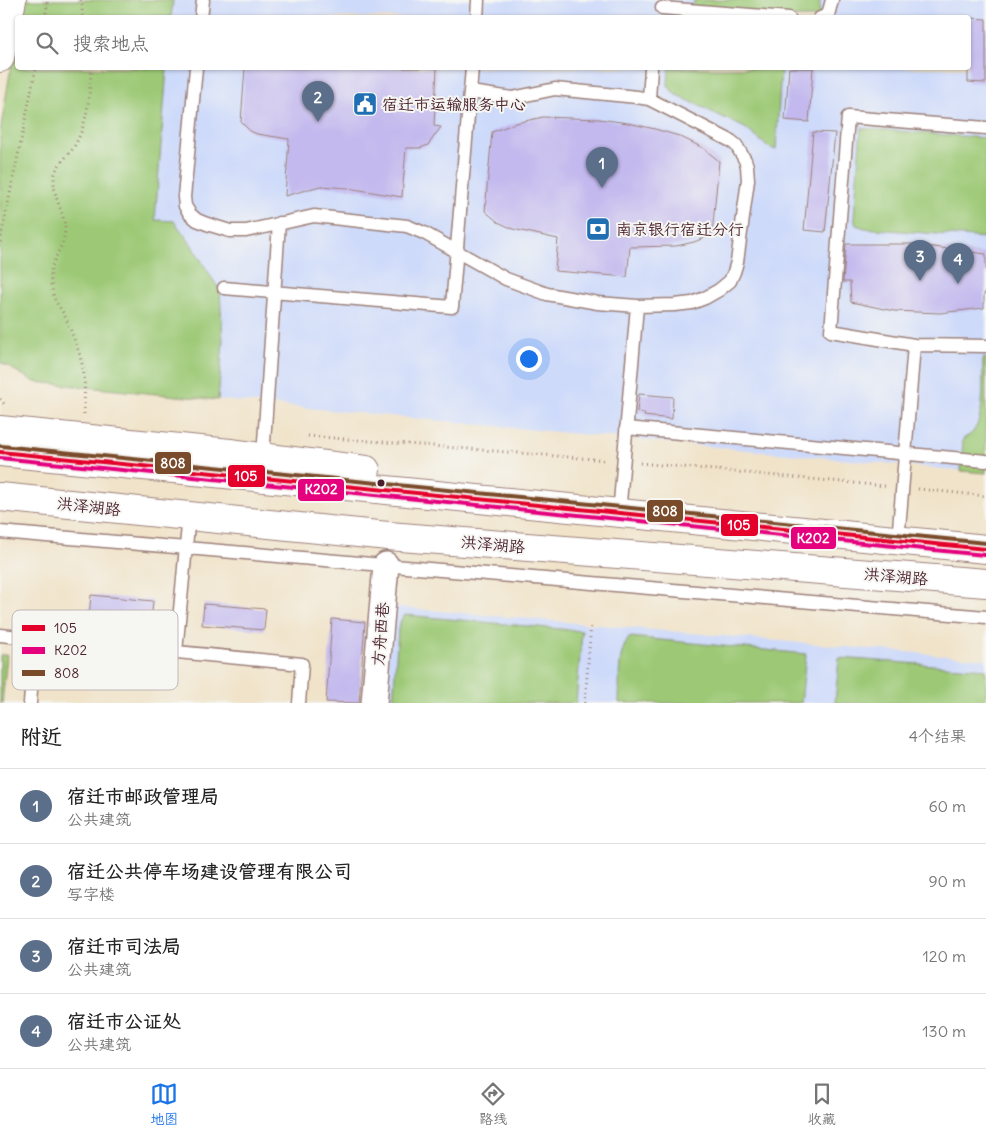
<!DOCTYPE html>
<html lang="zh">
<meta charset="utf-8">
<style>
:root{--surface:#fff;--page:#f6f6f6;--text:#222;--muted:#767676;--line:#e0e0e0;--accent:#1a73e8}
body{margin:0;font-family:Delius,"LXGW WenKai TC",sans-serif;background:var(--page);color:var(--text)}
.you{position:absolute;left:528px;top:358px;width:18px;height:18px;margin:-12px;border:4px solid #fff;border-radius:50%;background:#1a73e8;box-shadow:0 0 0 8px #1a73e833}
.badge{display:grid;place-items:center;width:32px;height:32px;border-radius:50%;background:var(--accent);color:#fff;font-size:16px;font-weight:700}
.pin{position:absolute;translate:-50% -41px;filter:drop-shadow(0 1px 2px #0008)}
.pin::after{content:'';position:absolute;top:26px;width:18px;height:15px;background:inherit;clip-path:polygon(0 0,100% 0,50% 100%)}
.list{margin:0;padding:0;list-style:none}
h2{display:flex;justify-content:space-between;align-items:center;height:65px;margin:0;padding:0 20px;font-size:21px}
h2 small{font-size:16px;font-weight:400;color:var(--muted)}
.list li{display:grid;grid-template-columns:32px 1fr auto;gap:15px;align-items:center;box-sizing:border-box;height:75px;padding:0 20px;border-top:1px solid var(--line)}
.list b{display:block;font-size:19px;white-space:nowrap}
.list p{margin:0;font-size:16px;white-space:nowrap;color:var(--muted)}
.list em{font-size:16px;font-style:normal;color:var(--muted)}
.icon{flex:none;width:28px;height:28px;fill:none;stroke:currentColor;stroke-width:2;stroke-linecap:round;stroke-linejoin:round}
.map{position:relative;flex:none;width:986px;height:703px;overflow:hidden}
.search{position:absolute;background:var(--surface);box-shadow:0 1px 4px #0004;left:15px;right:15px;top:15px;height:55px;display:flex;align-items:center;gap:12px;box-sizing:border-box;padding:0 18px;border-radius:5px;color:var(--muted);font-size:19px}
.sheet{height:365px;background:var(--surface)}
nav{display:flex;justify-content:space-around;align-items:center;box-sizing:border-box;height:70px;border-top:1px solid var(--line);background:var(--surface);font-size:14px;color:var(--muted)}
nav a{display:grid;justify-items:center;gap:2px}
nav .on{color:var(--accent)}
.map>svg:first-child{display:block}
.built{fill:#cedafa}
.green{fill:#9dc976;stroke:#747450}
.building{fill:#c3b9ee}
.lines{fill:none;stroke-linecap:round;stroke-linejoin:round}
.service-casing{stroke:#9d817a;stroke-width:15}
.minor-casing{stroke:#9d817a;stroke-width:28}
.primary-casing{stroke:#9d817a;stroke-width:30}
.trunk-casing{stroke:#9d817a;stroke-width:30}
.path{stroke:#9d817a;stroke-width:3;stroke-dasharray:1 4;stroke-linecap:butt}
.service{stroke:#fff;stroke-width:12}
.minor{stroke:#fff;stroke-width:25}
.primary{stroke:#fff;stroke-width:28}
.trunk{stroke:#fff;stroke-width:28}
.bus-1-casing{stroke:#f6f6f2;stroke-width:8}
.bus-2-casing{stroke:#f6f6f2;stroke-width:8}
.bus-3-casing{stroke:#f6f6f2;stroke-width:8}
.bus-1{stroke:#e4002b;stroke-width:4}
.bus-2{stroke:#e5007d;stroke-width:4}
.bus-3{stroke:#7a4b2a;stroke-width:4}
.bus-dot{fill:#4a1f2b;stroke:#f6f6f2;stroke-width:2}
.labels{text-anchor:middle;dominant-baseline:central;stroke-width:4;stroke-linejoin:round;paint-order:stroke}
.poi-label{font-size:16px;fill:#4a1f2b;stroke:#f6f6f2;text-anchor:start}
.street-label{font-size:16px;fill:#4a1f2b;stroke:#f6f6f2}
.key{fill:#f6f6f2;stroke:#c2b6b6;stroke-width:1}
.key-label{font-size:14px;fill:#4a1f2b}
.line-badge{stroke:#f6f6f2;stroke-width:2}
.badge-label{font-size:14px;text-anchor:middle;font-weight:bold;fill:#fff}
</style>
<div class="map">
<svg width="986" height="703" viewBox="0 0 986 703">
<rect width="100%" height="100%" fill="#f6f6f2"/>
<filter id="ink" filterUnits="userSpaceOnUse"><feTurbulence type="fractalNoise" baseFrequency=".02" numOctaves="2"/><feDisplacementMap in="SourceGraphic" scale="10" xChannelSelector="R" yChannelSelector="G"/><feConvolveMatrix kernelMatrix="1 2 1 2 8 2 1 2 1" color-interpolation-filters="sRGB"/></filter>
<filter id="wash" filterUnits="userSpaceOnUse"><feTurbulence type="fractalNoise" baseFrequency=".0096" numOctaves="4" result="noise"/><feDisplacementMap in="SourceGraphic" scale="20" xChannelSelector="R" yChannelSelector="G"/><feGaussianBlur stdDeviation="1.12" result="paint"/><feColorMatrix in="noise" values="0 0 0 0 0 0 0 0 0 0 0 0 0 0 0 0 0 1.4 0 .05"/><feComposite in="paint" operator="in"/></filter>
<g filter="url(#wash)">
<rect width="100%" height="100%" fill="#f0e3c9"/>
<path class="built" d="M22 0H986V473L35 382 0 362V133L18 68H968V18L20 17Z
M370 605 986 659V703H362Z"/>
<path class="green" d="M22 0H173L171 17 20 18Z
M694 0H820L819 17 692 18Z
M17 30 18 68H167L155 220 174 221 191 244 220 291 223 342 218 400 35 382 0 362V133Z
M669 68H781L776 150 768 147 745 128 675 94 668 86Z
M861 128 986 138V238L865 228 856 225 854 218Z
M983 358H986V473L961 471 963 439C966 437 970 435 973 432 986 414 982 380 983 358Z
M405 615 582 631 576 703H393L398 629 401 620Z
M630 637 806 654 801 703H619C620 682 616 653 630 637Z
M0 655H7L2 703H0Z
M839 658 986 669V703H835Z"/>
<g id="blocks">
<path class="building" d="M968 18 986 19V83L968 82Z
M245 68H437L434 126 441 127 428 145 420 148H406L402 197 348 188 320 186 285 196 289 139 257 134 250 131 241 122Z
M789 68H813L809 122 785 120Z
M543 117 599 119 628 123 655 129 679 136 703 148 719 161 712 235 694 242 676 246 630 247 627 277 555 271 558 239 513 229 498 222 485 211 492 132 516 123Z
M813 132 835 133 825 232 804 230Z
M846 244H911L986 254V293H984V308L940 313 894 311 851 302 850 282H843Z
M639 394 673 397 672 419 644 416 645 413 637 412Z
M91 595 153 601 151 622 89 617Z
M204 604 266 609 264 630 202 625Z
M332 619 365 622 359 703 326 702Z"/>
</g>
</g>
<g filter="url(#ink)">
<use href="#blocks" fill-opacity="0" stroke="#9d817a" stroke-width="1"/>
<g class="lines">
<defs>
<path id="service" d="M662 8 789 18
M201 18 203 0
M477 18 478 0
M820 18 828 15 832 0
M196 68 184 197 185 206 190 214 197 220 207 224 230 231H246L314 216 407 226 424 233 506 279 547 294 598 303 637 306 675 305 692 303 705 298 719 290 730 281 734 272 737 262 748 180 747 166 745 160 736 145 731 141 649 99 637 97 555 89 512 98 470 92
M649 99 651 68
M986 128 848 117 831 331 914 345 986 346
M224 288 452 307 472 68
M626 428 986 461
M263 457 279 223
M619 514 637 306
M0 532 986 617
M898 541 914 345
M0 635 302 664 299 703
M176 652 189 515
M30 703 35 639"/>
<path id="minor" d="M374 703 386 565"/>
<path id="primary" d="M0 430 230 453 366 470
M0 452 986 549
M0 497 388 536 986 583"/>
<path id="trunk" d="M0 58 12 0"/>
</defs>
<use href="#service" class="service-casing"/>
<use href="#minor" class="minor-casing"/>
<use href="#primary" class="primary-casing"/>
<use href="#trunk" class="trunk-casing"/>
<path class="path" d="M81 0 83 18
M45 18 48 0
M0 242 36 68
M0 399 6 406
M84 414C84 401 85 388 84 376 82 357 74 338 67 321 64 311 55 304 53 294 51 285 49 273 53 264 58 251 65 243 65 228 64 211 53 198 54 180 54 165 68 158 75 145 88 122 90 94 91 68
M308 436 606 460
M640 463 885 486
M918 489 986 496
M585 703 591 624"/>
<use href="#service" class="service"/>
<use href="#minor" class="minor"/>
<use href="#primary" class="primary"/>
<use href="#trunk" class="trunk"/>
<defs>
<path id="bus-1" d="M0 452 986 549"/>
<path id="bus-2" d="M0 458 985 555"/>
<path id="bus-3" d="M1 446 986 543"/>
</defs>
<use href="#bus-1" class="bus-1-casing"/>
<use href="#bus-2" class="bus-2-casing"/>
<use href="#bus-3" class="bus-3-casing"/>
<use href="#bus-1" class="bus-1"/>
<use href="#bus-2" class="bus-2"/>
<use href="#bus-3" class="bus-3"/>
</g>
</g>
<defs>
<symbol id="civic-square" viewBox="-11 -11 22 22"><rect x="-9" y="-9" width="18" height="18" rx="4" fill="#1f6fb2" stroke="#f6f6f2"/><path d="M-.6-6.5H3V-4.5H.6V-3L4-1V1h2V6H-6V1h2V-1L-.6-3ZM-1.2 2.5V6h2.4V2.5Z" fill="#fff"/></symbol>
<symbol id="bank-square" viewBox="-11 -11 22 22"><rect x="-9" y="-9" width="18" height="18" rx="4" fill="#1f6fb2" stroke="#f6f6f2"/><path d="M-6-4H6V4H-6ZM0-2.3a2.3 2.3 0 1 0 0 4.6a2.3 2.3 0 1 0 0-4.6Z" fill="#fff"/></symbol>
</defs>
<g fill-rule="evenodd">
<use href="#civic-square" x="351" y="90" width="28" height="28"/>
<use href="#bank-square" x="584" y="215" width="28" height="28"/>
</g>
<circle class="bus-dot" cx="381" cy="483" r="4.5"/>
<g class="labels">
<g class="poi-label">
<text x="382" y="104">宿迁市运输服务中心</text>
<text x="616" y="229">南京银行宿迁分行</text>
</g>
<g class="street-label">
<text transform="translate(89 506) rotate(6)">洪泽湖路</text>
<text transform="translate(493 544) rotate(5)">洪泽湖路</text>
<text transform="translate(896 576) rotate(5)">洪泽湖路</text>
<text transform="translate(380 634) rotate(-85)">方舟西巷</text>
</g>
</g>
<rect x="12" y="610" width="166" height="80" rx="8" class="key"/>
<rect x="22" y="625" width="23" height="6" fill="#e4002b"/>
<rect x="22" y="647" width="23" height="7" fill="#e5007d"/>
<rect x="22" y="670" width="23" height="6" fill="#7a4b2a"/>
<g class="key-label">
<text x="54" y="633">105</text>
<text x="54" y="655">K202</text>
<text x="54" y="678">808</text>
</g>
<g class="line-badge">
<rect x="154" y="451" width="38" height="24" rx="5" fill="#7a4b2a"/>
<rect x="227" y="464" width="39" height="24" rx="5" fill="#e4002b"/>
<rect x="297" y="478" width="48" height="24" rx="5" fill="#e5007d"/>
<rect x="646" y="499" width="38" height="24" rx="5" fill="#7a4b2a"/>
<rect x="720" y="513" width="39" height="24" rx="5" fill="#e4002b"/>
<rect x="790" y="526" width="47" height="24" rx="5" fill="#e5007d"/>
</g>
<g class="badge-label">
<text x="173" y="468">808</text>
<text x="246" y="481">105</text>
<text x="321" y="494">K202</text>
<text x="665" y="516">808</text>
<text x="739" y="530">105</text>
<text x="813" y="543">K202</text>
</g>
</svg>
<div class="you"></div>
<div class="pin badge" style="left:602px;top:188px;background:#5c6f8a">1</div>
<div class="pin badge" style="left:318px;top:122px;background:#5c6f8a">2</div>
<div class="pin badge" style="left:920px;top:281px;background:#5c6f8a">3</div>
<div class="pin badge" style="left:958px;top:284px;background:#5c6f8a">4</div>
<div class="search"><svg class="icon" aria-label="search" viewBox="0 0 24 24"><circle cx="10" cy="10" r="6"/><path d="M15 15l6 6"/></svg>搜索地点</div>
</div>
<section class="sheet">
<h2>附近<small>4个结果</small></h2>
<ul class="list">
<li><span class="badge" style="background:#5c6f8a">1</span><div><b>宿迁市邮政管理局</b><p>公共建筑</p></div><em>60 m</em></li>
<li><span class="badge" style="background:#5c6f8a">2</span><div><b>宿迁公共停车场建设管理有限公司</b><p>写字楼</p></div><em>90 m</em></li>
<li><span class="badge" style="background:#5c6f8a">3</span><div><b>宿迁市司法局</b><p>公共建筑</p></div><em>120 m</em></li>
<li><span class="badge" style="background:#5c6f8a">4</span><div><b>宿迁市公证处</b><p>公共建筑</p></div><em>130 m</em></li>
</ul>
</section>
<nav>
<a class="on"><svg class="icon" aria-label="map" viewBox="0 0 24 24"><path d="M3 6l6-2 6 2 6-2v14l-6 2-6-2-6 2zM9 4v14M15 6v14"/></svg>地图</a>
<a><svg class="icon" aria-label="directions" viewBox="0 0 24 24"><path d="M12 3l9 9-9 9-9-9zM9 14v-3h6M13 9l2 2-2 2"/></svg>路线</a>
<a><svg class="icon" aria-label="saved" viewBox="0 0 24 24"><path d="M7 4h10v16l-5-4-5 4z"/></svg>收藏</a>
</nav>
